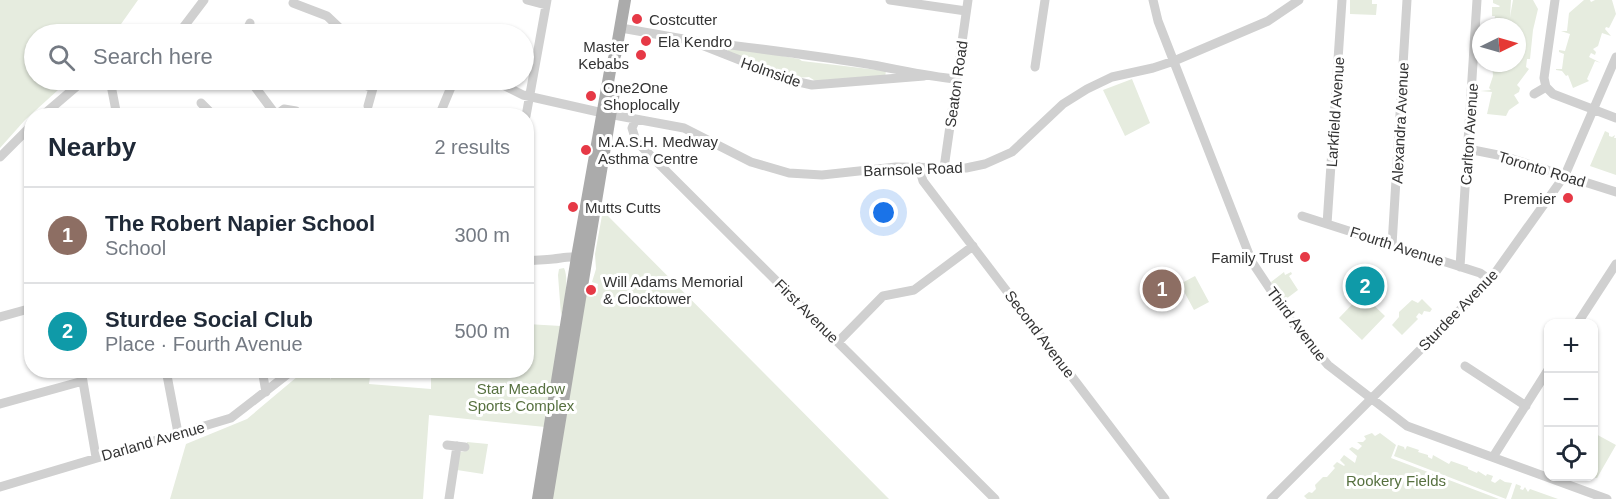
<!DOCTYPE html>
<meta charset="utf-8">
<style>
:root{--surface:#fff;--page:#f6f6f7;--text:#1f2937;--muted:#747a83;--line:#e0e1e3;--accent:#2563eb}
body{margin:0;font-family:Helvetica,sans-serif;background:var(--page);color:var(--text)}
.controls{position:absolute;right:18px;bottom:18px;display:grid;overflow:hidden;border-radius:12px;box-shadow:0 2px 4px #0004}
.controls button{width:54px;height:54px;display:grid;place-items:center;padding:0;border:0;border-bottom:2px solid var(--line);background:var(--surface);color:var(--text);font:30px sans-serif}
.compass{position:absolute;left:1472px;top:18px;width:54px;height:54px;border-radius:50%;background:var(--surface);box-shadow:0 2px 4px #0004;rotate:85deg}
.you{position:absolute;left:884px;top:213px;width:21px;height:21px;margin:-15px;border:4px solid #fff;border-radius:50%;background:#1a73e8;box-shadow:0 0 0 9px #1a73e833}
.badge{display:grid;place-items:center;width:39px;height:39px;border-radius:50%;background:var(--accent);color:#fff;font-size:20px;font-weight:700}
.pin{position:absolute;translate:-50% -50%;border:3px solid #fff;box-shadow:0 2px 6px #0006}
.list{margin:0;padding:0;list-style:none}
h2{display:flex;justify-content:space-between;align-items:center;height:78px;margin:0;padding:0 24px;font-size:26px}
h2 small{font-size:20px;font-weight:400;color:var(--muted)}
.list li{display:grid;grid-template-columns:39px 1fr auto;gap:18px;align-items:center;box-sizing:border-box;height:96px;padding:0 24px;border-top:2px solid var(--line)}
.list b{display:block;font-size:22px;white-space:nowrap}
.list p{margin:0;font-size:20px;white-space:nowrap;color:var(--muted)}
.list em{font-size:20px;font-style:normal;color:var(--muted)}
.icon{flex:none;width:33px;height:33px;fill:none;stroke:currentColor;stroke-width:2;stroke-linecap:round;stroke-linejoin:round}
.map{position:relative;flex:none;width:1616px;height:499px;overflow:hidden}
.search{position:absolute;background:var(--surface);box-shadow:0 2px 4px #0004;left:24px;top:24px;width:510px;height:66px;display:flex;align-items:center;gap:15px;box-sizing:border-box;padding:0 21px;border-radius:33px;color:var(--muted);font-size:22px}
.panel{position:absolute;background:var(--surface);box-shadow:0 2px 4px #0004;left:24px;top:108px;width:510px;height:270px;border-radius:24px}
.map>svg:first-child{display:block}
.green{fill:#e6ecdf}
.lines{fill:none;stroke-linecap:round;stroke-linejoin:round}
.minor{stroke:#d0d0d0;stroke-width:9}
.major{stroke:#ababab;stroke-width:12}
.poi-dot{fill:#e63946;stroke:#fff;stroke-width:2}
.labels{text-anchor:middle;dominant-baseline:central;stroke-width:6;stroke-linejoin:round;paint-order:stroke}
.poi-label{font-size:15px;fill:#333;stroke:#fff;text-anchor:start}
.street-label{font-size:15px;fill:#333;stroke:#fff}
.park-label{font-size:15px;fill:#56703f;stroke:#fff}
</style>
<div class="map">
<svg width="1616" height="499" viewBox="0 0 1616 499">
<rect width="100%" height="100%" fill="#fff"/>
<path class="green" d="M0 0H138L114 34H34V80H69L25 120 0 148Z
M1350 0H1372V4H1377L1376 15 1350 14Z
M1493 0H1511L1510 17 1513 0H1533L1538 9 1533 30 1530 59H1527L1526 67 1529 69 1517 85 1520 88 1519 92 1514 95 1519 103 1509 110 1506 116 1487 114 1492 92 1480 91 1491 90 1489 88 1493 76 1492 63H1517V27H1495L1497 23 1494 22 1495 16H1492V7H1499L1500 6 1493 3Z
M1584 0H1590L1591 2 1595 0H1612L1616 14 1609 28 1606 27 1605 29 1611 36 1602 33 1598 46 1593 49 1596 52 1595 55 1591 53 1589 57 1601 63 1595 61 1587 79 1589 81 1573 88 1568 75 1566 76 1562 71 1556 70V69H1562L1564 54 1559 52V50L1565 51 1570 34 1561 31H1567L1569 13Z
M728 46 799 59 802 61 886 71 885 77 817 82 809 77 797 78 728 53Z
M1132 79 1150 123 1125 136 1103 90Z
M1605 131 1609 133V136L1612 137 1615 135 1614 138H1616V175L1590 166Z
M609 201 607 215 889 499H552L585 296H596L598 284 592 282 596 269 595 254 603 210Z
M564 268C569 278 565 304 561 315L558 275 559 269Z
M1284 272 1285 275 1291 272 1292 274 1289 276 1298 290 1282 302 1271 282Z
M1195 276 1209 302 1194 310 1180 284Z
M1362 294 1385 316 1362 340 1339 318Z
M1422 299 1432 309 1430 312 1424 311 1422 315 1419 313 1416 317 1418 319 1402 335 1392 325 1399 317V312L1412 300 1418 303Z
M527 324 561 326 545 427 429 415 423 499H170L186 444 247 419 304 371H326L331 380 330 371H367L370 377 369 384 431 389V371L526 370Z
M1372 433 1375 436 1380 433 1396 445 1391 458 1499 499H1307L1304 496 1309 492 1312 493 1316 489 1315 485 1323 477H1327L1335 468 1333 466 1337 462 1344 466 1345 465 1340 460 1344 455 1355 463 1357 456 1349 449 1352 447 1358 450 1362 446 1357 442H1363L1366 439 1364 436Z
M1594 433 1616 445 1597 478 1591 477 1594 476Z
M467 442 488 444 483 474 457 470 460 452 466 451Z
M1398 445 1404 447 1405 450 1407 446 1419 450 1418 452 1428 455V457L1432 459 1433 455 1449 464 1451 461 1468 467V469L1477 473 1478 471 1486 476 1487 474 1493 476 1491 481 1495 483 1500 479 1505 482 1512 483 1506 499 1394 456Z
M1516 484 1521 486 1520 489 1523 490 1525 487 1528 492 1530 489 1558 499H1511Z"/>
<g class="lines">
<path class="minor" d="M527 0 546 5
M890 0 966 11
M1153 0 1158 21 1252 262 1294 325 1328 365 1407 426 1607 499
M1555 0 1544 78 1546 87 1553 94 1616 118
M293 3 327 16 346 34
M621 28 689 40
M168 34 179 33 204 0
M245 34 250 23
M1035 67 1045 0
M924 76 812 85 790 80 689 40C746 47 804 54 861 63 893 68 924 76 956 79
M110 80 117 116
M251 80 252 83 276 115
M350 80 373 88 377 80
M493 80 523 95 603 113 684 128 751 162 789 173 822 175 896 167 966 168 985 164 1012 152 1063 104 1087 89 1112 77 1153 68 1174 61 1268 21 1299 0
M1534 94 1546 87
M201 103 214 116
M368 106 373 88
M42 116 84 80
M275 116 284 109 296 111 300 116
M439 116 454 80
M526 116 547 0
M636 119 632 128 636 141 995 499
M1468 149 1503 156 1616 192
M0 157 32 125
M919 167 923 181 1165 499
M944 168 968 0
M1302 216 1480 273 1490 280
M1327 224 1342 0
M1392 245 1407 0
M526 261C535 260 544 260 553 259 564 258 571 255 583 259
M1460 267 1477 0
M0 317 32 308
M1577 324 1616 264
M838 342 883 296 914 290 973 246
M1465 366 1526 406
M81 370 96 457
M166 370 178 433
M262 370 266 392
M0 404 83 381
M447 445 465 447
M1493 457 1548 370
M0 487 231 418 293 370
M449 499 457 446
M1271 499 1490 280 1565 175 1616 57"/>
<path class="major" d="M538 499 577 257 610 71 616 52 625 0
M547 499 614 92"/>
</g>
<g class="poi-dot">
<circle cx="637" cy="19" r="6"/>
<circle cx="646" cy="41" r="6"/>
<circle cx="641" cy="55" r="6"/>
<circle cx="591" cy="96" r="6"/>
<circle cx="586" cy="150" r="6"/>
<circle cx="1568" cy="198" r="6"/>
<circle cx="573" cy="207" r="6"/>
<circle cx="1305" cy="257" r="6"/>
<circle cx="591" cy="290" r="6"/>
</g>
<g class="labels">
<g class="poi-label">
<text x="649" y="19">Costcutter</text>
<text x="658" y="41">Ela Kendro</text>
<text x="629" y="46" text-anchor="end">Master<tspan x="629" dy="17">Kebabs</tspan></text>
<text x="603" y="87">One2One<tspan x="603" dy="17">Shoplocally</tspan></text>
<text x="598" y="141">M.A.S.H. Medway<tspan x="598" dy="17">Asthma Centre</tspan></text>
<text x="1556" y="198" text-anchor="end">Premier</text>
<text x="585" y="207">Mutts Cutts</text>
<text x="1293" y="257" text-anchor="end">Family Trust</text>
<text x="603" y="281">Will Adams Memorial<tspan x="603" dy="17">&amp; Clocktower</tspan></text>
</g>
<g class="street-label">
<text transform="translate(771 72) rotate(19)">Holmside</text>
<text transform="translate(956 84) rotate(-82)">Seaton Road</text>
<text transform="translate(1335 112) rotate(-86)">Larkfield Avenue</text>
<text transform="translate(1400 123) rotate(-87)">Alexandra Avenue</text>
<text transform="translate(1469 134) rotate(-86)">Carlton Avenue</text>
<text transform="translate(913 169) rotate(-2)">Barnsole Road</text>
<text transform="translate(1542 169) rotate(17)">Toronto Road</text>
<text transform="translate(1397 246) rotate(18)">Fourth Avenue</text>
<text transform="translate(1458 310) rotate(-46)">Sturdee Avenue</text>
<text transform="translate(807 311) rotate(45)">First Avenue</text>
<text transform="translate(1297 324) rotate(53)">Third Avenue</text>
<text transform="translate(1040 334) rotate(53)">Second Avenue</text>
<text transform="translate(153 441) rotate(-16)">Darland Avenue</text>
</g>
<g class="park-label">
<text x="521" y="388">Star Meadow<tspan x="521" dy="17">Sports Complex</tspan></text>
<text x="1396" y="480">Rookery Fields</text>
</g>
</g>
</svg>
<div class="controls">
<button>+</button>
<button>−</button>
<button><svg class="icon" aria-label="locate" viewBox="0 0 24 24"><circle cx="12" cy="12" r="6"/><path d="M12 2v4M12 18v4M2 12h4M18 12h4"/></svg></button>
</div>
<svg class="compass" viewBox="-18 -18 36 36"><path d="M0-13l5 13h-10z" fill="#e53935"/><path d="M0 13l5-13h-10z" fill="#747a83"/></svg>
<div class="you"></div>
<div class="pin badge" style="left:1162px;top:289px;background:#8d6e63">1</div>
<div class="pin badge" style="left:1365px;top:286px;background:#0f9aa8">2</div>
<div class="search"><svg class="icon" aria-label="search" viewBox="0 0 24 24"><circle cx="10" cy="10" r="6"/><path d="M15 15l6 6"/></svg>Search here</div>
<section class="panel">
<h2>Nearby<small>2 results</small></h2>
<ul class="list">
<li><span class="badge" style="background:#8d6e63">1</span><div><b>The Robert Napier School</b><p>School</p></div><em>300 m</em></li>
<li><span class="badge" style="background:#0f9aa8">2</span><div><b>Sturdee Social Club</b><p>Place · Fourth Avenue</p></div><em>500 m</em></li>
</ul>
</section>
</div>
